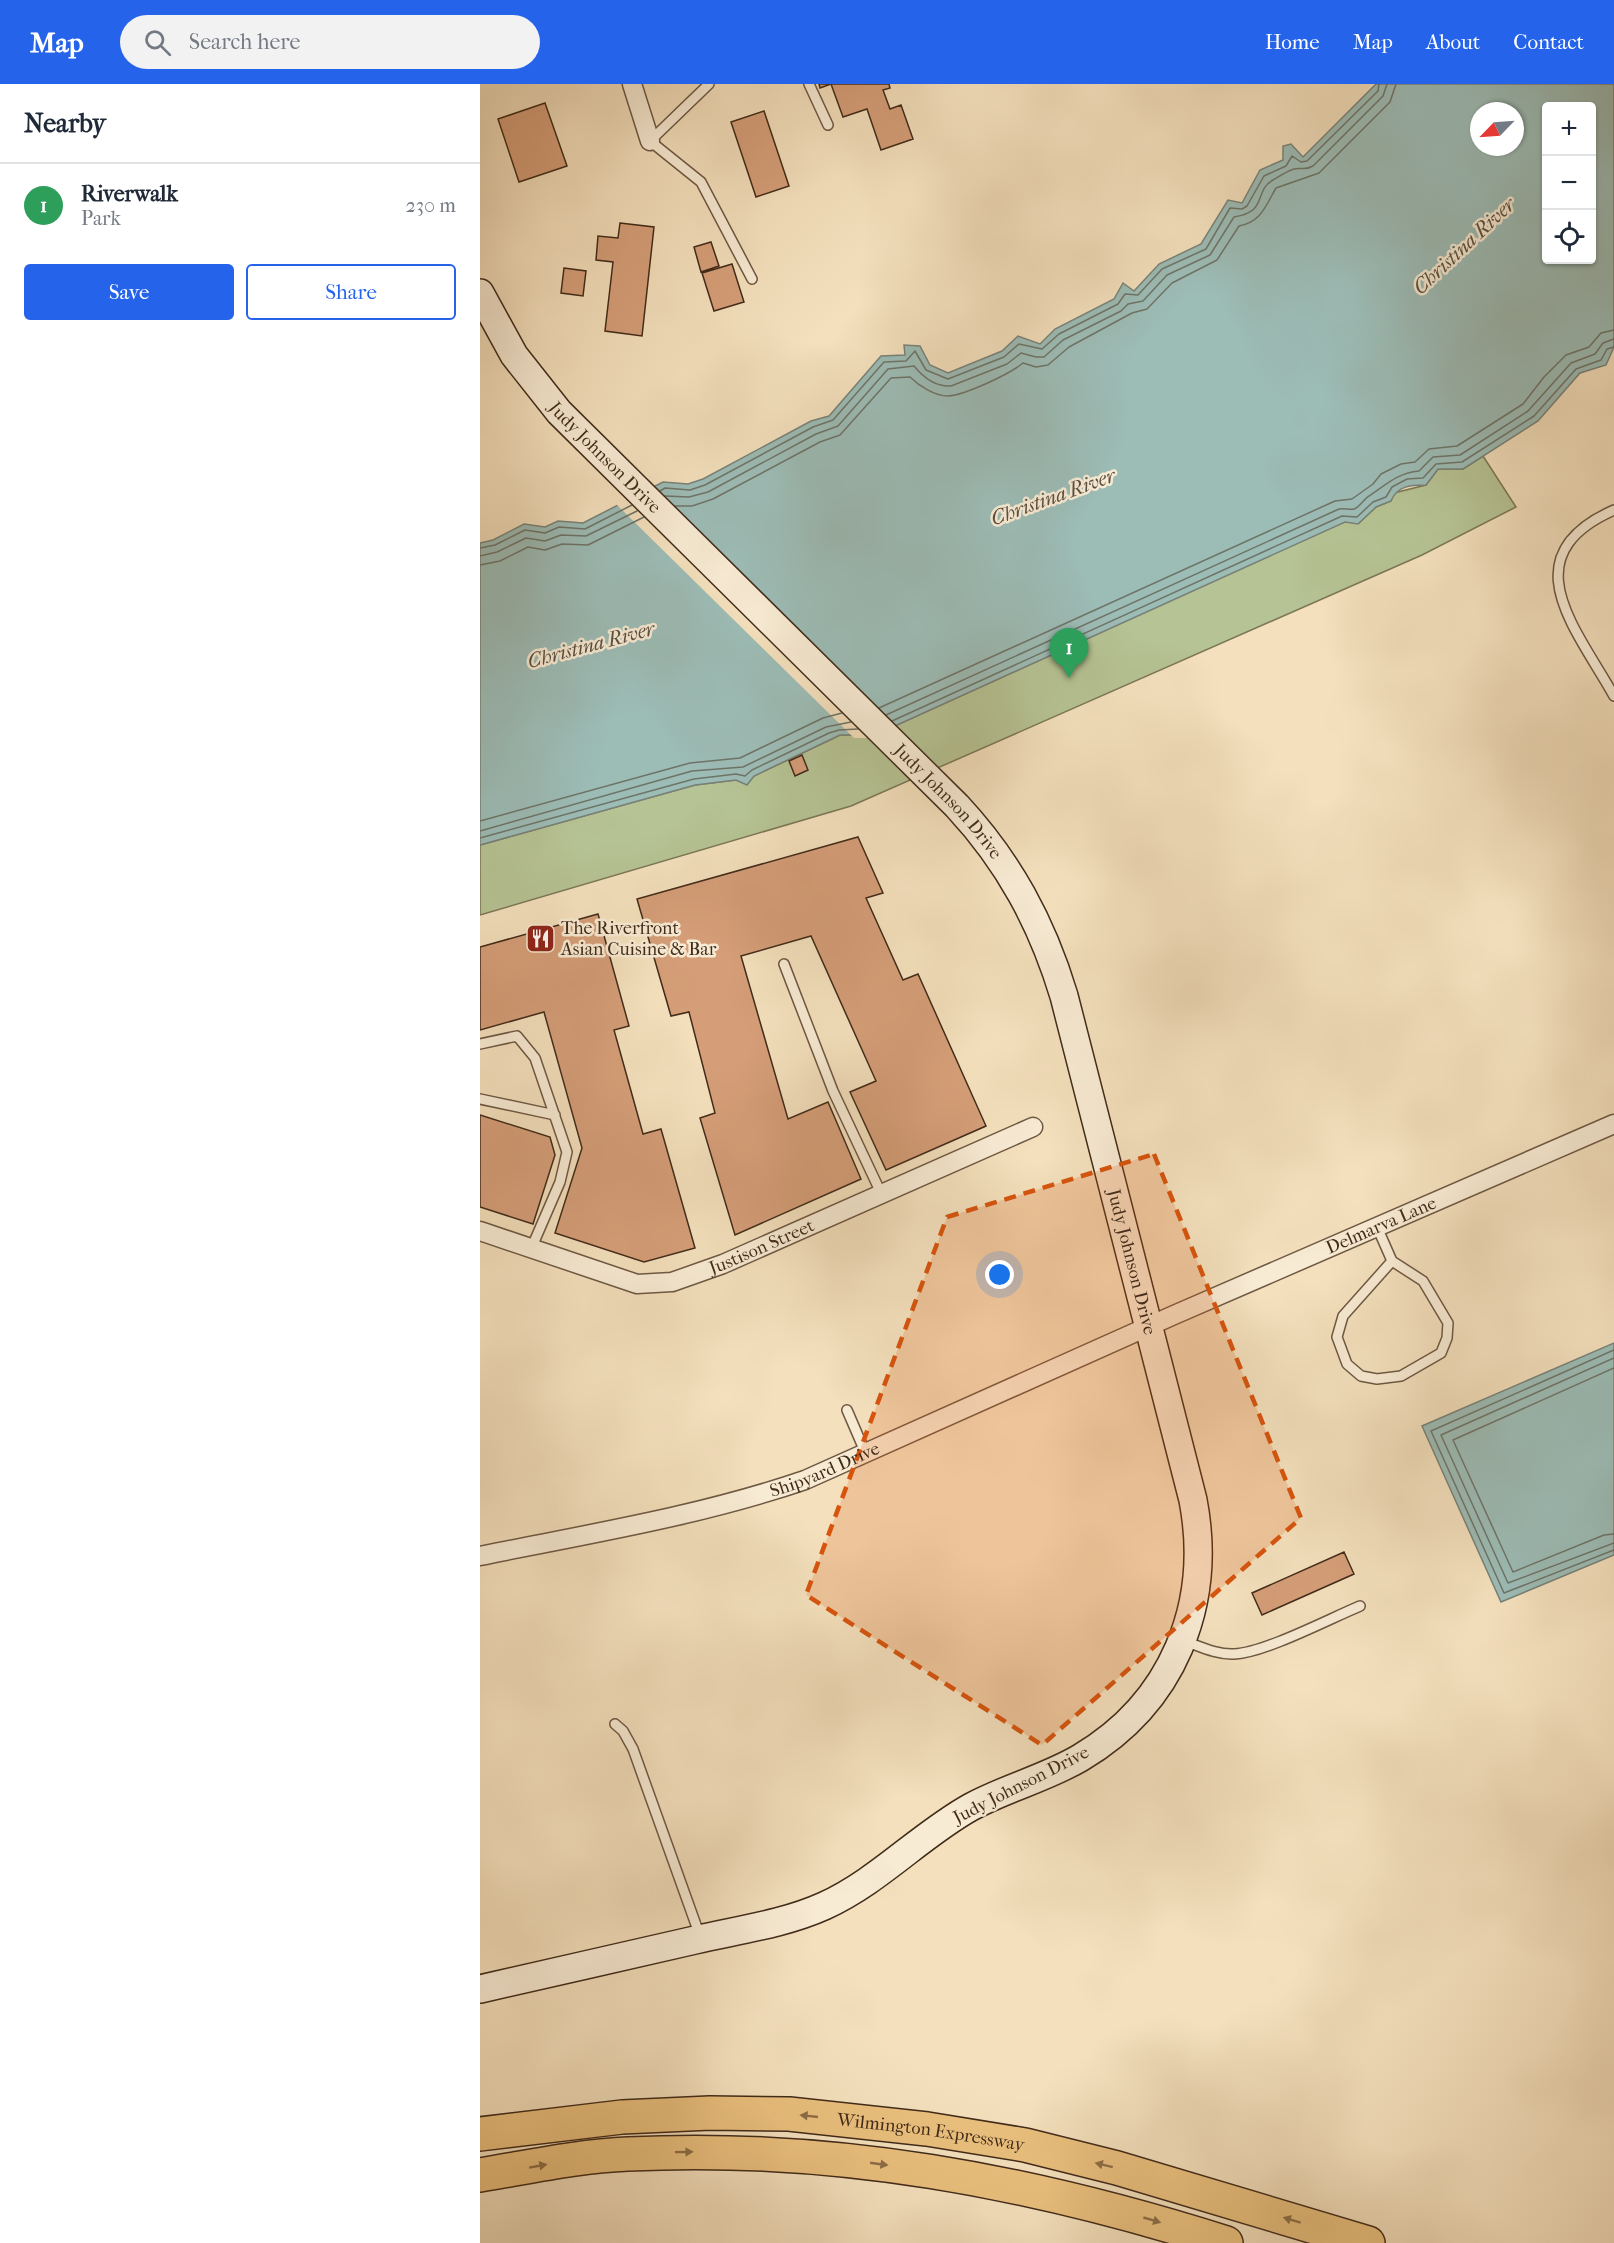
<!DOCTYPE html>
<meta charset="utf-8">
<style>
:root{--surface:#fff;--page:#f2f2f3;--text:#1f2937;--muted:#747a83;--line:#e0e1e3;--accent:#2563eb}
body{margin:0;font-family:"IM FELL French Canon",serif;background:var(--page);color:var(--text)}
.controls{position:absolute;right:18px;top:18px;display:grid;overflow:hidden;border-radius:6px;box-shadow:0 2px 4px #0004}
.controls button{width:54px;height:54px;display:grid;place-items:center;padding:0;border:0;border-bottom:2px solid var(--line);background:var(--surface);color:var(--text);font:30px sans-serif}
.compass{position:absolute;left:990px;top:18px;width:54px;height:54px;border-radius:50%;background:var(--surface);box-shadow:0 2px 4px #0004;rotate:245deg}
.you{position:absolute;left:520px;top:1191px;width:21px;height:21px;margin:-15px;border:4px solid #fff;border-radius:50%;background:#1a73e8;box-shadow:0 0 0 9px #1a73e833}
.badge{display:grid;place-items:center;width:39px;height:39px;border-radius:50%;background:var(--accent);color:#fff;font-size:20px;font-weight:700}
.pin{position:absolute;translate:-50% -50px;filter:drop-shadow(0 2px 3px #0008)}
.pin::after{content:'';position:absolute;top:32px;width:21px;height:18px;background:inherit;clip-path:polygon(0 0,100% 0,50% 100%)}
.list{margin:0;padding:0;list-style:none}
h2{display:flex;justify-content:space-between;align-items:center;height:78px;margin:0;padding:0 24px;font-size:26px}
h2 small{font-size:20px;font-weight:400;color:var(--muted)}
.list li{display:grid;grid-template-columns:39px 1fr auto;gap:18px;align-items:center;box-sizing:border-box;height:84px;padding:0 24px;border-top:2px solid var(--line)}
.list b{display:block;font-size:22px;white-space:nowrap}
.list p{margin:0;font-size:20px;white-space:nowrap;color:var(--muted)}
.list em{font-size:20px;font-style:normal;color:var(--muted)}
.actions{display:flex;gap:12px;padding:18px 24px}
.actions a{flex:1;padding:14px 0;border:2px solid var(--accent);border-radius:6px;text-align:center;font-size:21px;color:var(--accent)}
.actions .main{background:var(--accent);color:#fff}
.icon{flex:none;width:33px;height:33px;fill:none;stroke:currentColor;stroke-width:2;stroke-linecap:round;stroke-linejoin:round}
.map{position:relative;flex:none;width:1134px;height:2159px;overflow:hidden}
header{display:flex;align-items:center;gap:36px;box-sizing:border-box;height:84px;padding:0 30px;background:var(--accent);color:#fff}
header strong{font-size:28px}
nav{display:flex;gap:33px;margin-inline-start:auto;font-size:21px}
.search{width:420px;height:54px;background:var(--page);display:flex;align-items:center;gap:15px;box-sizing:border-box;padding:0 21px;border-radius:33px;color:var(--muted);font-size:22px}
main{display:flex}
aside{flex:1;background:var(--surface)}
.map>svg:first-child{display:block}
.green{fill:#b6c394;stroke:#7c7757;stroke-width:1.5}
.water{fill:#9cbcb6;stroke:#788278;stroke-width:1.5;fill-rule:evenodd}
.pier{fill:#f4e0bd}
.lines{fill:none;stroke-linecap:round;stroke-linejoin:round}
.shore{stroke:#6e7468;stroke-width:1.5}
.building{fill:#d59e78;stroke:#412b1a;stroke-width:1.5}
.lane-casing{stroke:#6e5843;stroke-width:12}
.street-casing{stroke:#6e5843;stroke-width:21}
.secondary-casing{stroke:#412b1a;stroke-width:30}
.highway-casing{stroke:#412b1a;stroke-width:36}
.lane{stroke:#f8ebd4;stroke-width:9}
.street{stroke:#f8ebd4;stroke-width:18}
.secondary{stroke:#f8ebd4;stroke-width:27}
.highway{stroke:#eac07e;stroke-width:33}
.oneway{fill:#8d6e47}
.marked{fill:#d7540d;fill-opacity:0.2;stroke:#d7540d;stroke-width:4.5;stroke-dasharray:12 8;stroke-linejoin:round}
.labels{text-anchor:middle;dominant-baseline:central;stroke-width:5;stroke-linejoin:round;paint-order:stroke}
.street-label{font-size:18px;fill:#412b1a;stroke:#f8ebd4}
.poi-label{font-size:18px;fill:#412b1a;stroke:#f8ebd4;text-anchor:start}
.water-label{font-size:20px;font-style:italic;fill:#584f41;stroke:#f8ebd4}
</style>
<header>
<strong>Map</strong>
<div class="search"><svg class="icon" aria-label="search" viewBox="0 0 24 24"><circle cx="10" cy="10" r="6"/><path d="M15 15l6 6"/></svg>Search here</div>
<nav><a>Home</a><a>Map</a><a>About</a><a>Contact</a></nav>
</header>
<main>
<aside>
<h2>Nearby<small></small></h2>
<ul class="list">
<li><span class="badge" style="background:#2e9e5b">1</span><div><b>Riverwalk</b><p>Park</p></div><em>230 m</em></li>
</ul>
<div class="actions"><a class="main">Save</a><a>Share</a></div>
</aside>
<div class="map">
<svg width="1134" height="2159" viewBox="0 0 1134 2159">
<rect width="100%" height="100%" fill="#f4e0bd"/>
<filter id="stains"><feTurbulence type="fractalNoise" baseFrequency=".00333" numOctaves="4"/><feColorMatrix values="0 0 0 0 .2 0 0 0 0 .09 0 0 0 0 .02 0 0 0 .5 -.17"/></filter>
<radialGradient id="worn" r=".72"><stop offset=".6" stop-color="#630" stop-opacity="0"/><stop offset="1" stop-color="#630" stop-opacity=".3"/></radialGradient>
<path class="green" d="M1003 372 1036 423 942 471 371 722 0 831V761L215 701 256 696 267 700 274 692 352 655 360 651H395L865 437 879 439 896 423 911 417 914 409 946 401 958 385H983Z"/>
<path class="water" d="M896 0H1134V263L1126 281 1100 289 1058 337 983 385H958L946 401C930 401 917 402 911 417L896 423 878 440 865 438 395 651H360L274 692 267 701 256 696 215 701 0 761V459L13 456 44 440 65 443 78 437 103 439 183 398 208 400 223 395 331 337 349 332 401 272 425 271 424 261 440 262 450 281 468 289 522 267 538 252 560 260 575 245 634 215 643 199 654 207 679 180 721 160 748 116 762 119 780 86 803 76V62L811 60 823 73ZM1066 22H1112V176H1066ZM999 27H1035V63H999Z
M1134 1259V1471L1021 1518 942 1342Z"/>
<path class="pier" d="M171 401 396 654H374L135 419Z"/>
<g class="lines">
<path class="shore" d="M180 407 185 404 210 406 225 401 333 343 353 336 404 278 426 277 435 267 446 286 468 295 524 273 539 260 562 265 579 250 638 220 645 210 658 211 682 185 726 165 750 124 762 125 767 122 784 92 806 82 812 72 821 78 827 77 898 7 899 0
M185 412 209 413 228 408 336 350 358 342 408 285 434 282C443 293 456 303 471 302L527 280 541 269 556 273H564L583 256 641 227 648 220 663 217 687 191 730 171 754 133C789 128 773 107 793 96 798 93 809 86 814 85 821 83 825 87 833 82L903 12 907 0
M195 422H212L233 415 340 358 360 351 411 294 430 293C439 302 455 312 468 312 485 311 530 290 543 279L556 283 568 281 589 263 652 229 667 225 692 199 737 176 759 142C781 138 785 123 796 104L839 89 910 18 916 0
M0 464 15 461 45 446 65 449 79 443 105 445 152 421
M0 472 17 468 46 454 65 457 81 451 106 452 157 427
M0 481 20 477 48 463 65 466 82 460 108 461 164 433
M399 624 855 417 872 415 893 400 901 390 921 380 935 378 949 365 977 362 1043 320 1064 293 1086 271 1109 263 1121 249 1134 246
M406 631 859 425C864 424 869 426 874 425 879 424 884 415 889 412 906 401 917 389 939 387L953 373 980 371 1048 327 1091 279 1115 270 1123 259 1134 255
M412 637 862 432 877 433 893 418 906 413 912 403 927 395 943 394 956 380 982 378 1054 332 1096 285 1121 276 1127 265 1134 263
M0 737 210 679 260 674 343 634 362 629
M0 747 212 687 263 683 346 643 371 638
M0 754 214 695 256 690 265 692 272 686 349 649 359 646 378 645
M1134 1266 951 1347 1024 1509 1134 1466
M1134 1274 961 1351 1028 1499 1134 1459
M1134 1284 973 1356 1033 1488 1124 1451 1134 1450"/>
</g>
<path class="building" d="M339 0H409L410 4 403 6 410 25 421 21 433 55 401 66 387 25 363 33 351 0 340 4Z
M65 19 87 82 39 98 18 35Z
M284 27 309 102 276 113 251 38Z
M140 139 174 143 162 252 125 247 133 178 116 176 118 152 138 154Z
M231 158 239 182 221 188 214 163Z
M252 180 264 218 234 227 222 189Z
M84 184 106 187 103 212 81 209Z
M322 671 328 686 315 692 309 677Z
M378 753 403 809 386 814 423 896 438 890 506 1042 406 1086 370 1008 396 997 331 852 261 872 308 1035 348 1018 381 1095 255 1151 220 1034 235 1029 209 928 191 932 157 815Z
M118 830 149 942 134 946 163 1050 181 1045 215 1164 164 1178 75 1149 102 1064 64 928 0 946V863Z
M0 1031 70 1053 75 1071 53 1140 0 1123Z
M864 1468 874 1490 782 1531 772 1509Z"/>
<g class="lines">
<defs>
<path id="lane" d="M229 0 170 57 221 98 272 195
M329 0 348 41
M1134 426C1030 472 1096 544 1134 612
M304 880 353 1007 401 1109
M0 960 37 952 55 974 87 1068 80 1098 51 1165
M0 1015 75 1031
M897 1143 912 1177 863 1232 857 1253 867 1280 881 1292 897 1295 921 1292 961 1269 967 1254 968 1239 943 1197 912 1177
M367 1326 386 1370
M704 1557C719 1562 737 1571 754 1570 784 1569 849 1535 880 1522
M135 1640 143 1647 153 1665 220 1852"/>
<g id="street">
<path d="M152 0 170 57"/>
<path id="s1" d="M0 1147 157 1200 192 1198 243 1180 553 1043"/>
<path id="s2" d="M0 1472C108 1450 220 1432 325 1396L694 1231 1134 1040"/>
</g>
<g id="secondary">
<path id="s3" d="M0 209 34 271 79 328 477 722C529 778 562 839 584 912L713 1416C733 1521 693 1619 600 1674 566 1694 526 1704 491 1723 439 1752 399 1797 344 1822 304 1840 258 1846 215 1856 143 1872 72 1889 0 1905"/>
</g>
<g id="highway">
<path id="s4" d="M0 2050 142 2033 230 2029 309 2030 447 2045 545 2061 637 2084 888 2159"/>
<path d="M0 2091C49 2083 99 2072 148 2070 355 2060 550 2097 746 2159"/>
</g>
</defs>
<use href="#lane" class="lane-casing"/>
<use href="#street" class="street-casing"/>
<use href="#secondary" class="secondary-casing"/>
<use href="#highway" class="highway-casing"/>
<use href="#lane" class="lane"/>
<use href="#street" class="street"/>
<use href="#secondary" class="secondary"/>
<use href="#highway" class="highway"/>
</g>
<defs><path id="oneway-solid" d="M-6-.8H1V-3.2L6.5 0L1 3.2V.8H-6Z" transform="scale(1.5)"/></defs>
<g class="oneway">
<use href="#oneway-solid" transform="translate(329 2032) rotate(-174)"/>
<use href="#oneway-solid" transform="translate(204 2068) rotate(-1)"/>
<use href="#oneway-solid" transform="translate(399 2080) rotate(8)"/>
<use href="#oneway-solid" transform="translate(624 2081) rotate(-166)"/>
<use href="#oneway-solid" transform="translate(58 2082) rotate(-10)"/>
<use href="#oneway-solid" transform="translate(672 2136) rotate(16)"/>
<use href="#oneway-solid" transform="translate(812 2136) rotate(-163)"/>
</g>
<path class="marked" d="M674 1070 821 1434 562 1661 326 1511 467 1133Z"/>
<defs>
<symbol id="restaurant-square" viewBox="-11 -11 22 22"><rect x="-9" y="-9" width="18" height="18" rx="4" fill="#8f2418" stroke="#f8ebd4"/><path d="M-5-6h1v4h1v-4h1v4h1v-4h1v5L-1.5 .5V6h-2V.5L-5-1ZM5-6V6H3V1.5H1.5Q1.5-4 5-6Z" fill="#fff"/></symbol>
</defs>
<g fill-rule="evenodd">
<use href="#restaurant-square" x="44" y="838" width="33" height="33"/>
</g>
<g class="labels">
<g class="street-label">
<text stroke="none"><textPath href="#s3" startOffset="208">Judy Johnson Drive</textPath></text>
<text stroke="none"><textPath href="#s3" startOffset="694">Judy Johnson Drive</textPath></text>
<text stroke="none"><textPath href="#s2" startOffset="964">Delmarva Lane</textPath></text>
<text stroke="none"><textPath href="#s1" startOffset="297">Justison Street</textPath></text>
<text stroke="none"><textPath href="#s3" startOffset="1198">Judy Johnson Drive</textPath></text>
<text stroke="none"><textPath href="#s2" startOffset="356">Shipyard Drive</textPath></text>
<text transform="translate(541 1701) rotate(-27)">Judy Johnson Drive</text>
<text stroke="none"><textPath href="#s4" startOffset="453">Wilmington Expressway</textPath></text>
</g>
<g class="poi-label">
<text x="81" y="844">The Riverfront<tspan x="81" dy="21">Asian Cuisine &amp; Bar</tspan></text>
</g>
<g class="water-label">
<text transform="translate(984 162) rotate(-43)">Christina River</text>
<text transform="translate(573 413) rotate(-20)">Christina River</text>
<text transform="translate(111 561) rotate(-15)">Christina River</text>
</g>
</g>
<rect width="100%" height="100%" filter="url(#stains)"/>
<rect width="100%" height="100%" fill="url(#worn)"/>
</svg>
<div class="controls">
<button>+</button>
<button>−</button>
<button><svg class="icon" aria-label="locate" viewBox="0 0 24 24"><circle cx="12" cy="12" r="6"/><path d="M12 2v4M12 18v4M2 12h4M18 12h4"/></svg></button>
</div>
<svg class="compass" viewBox="-18 -18 36 36"><path d="M0-13l5 13h-10z" fill="#e53935"/><path d="M0 13l5-13h-10z" fill="#747a83"/></svg>
<div class="you"></div>
<div class="pin badge" style="left:589px;top:594px;background:#2e9e5b">1</div>
</div>
</main>
